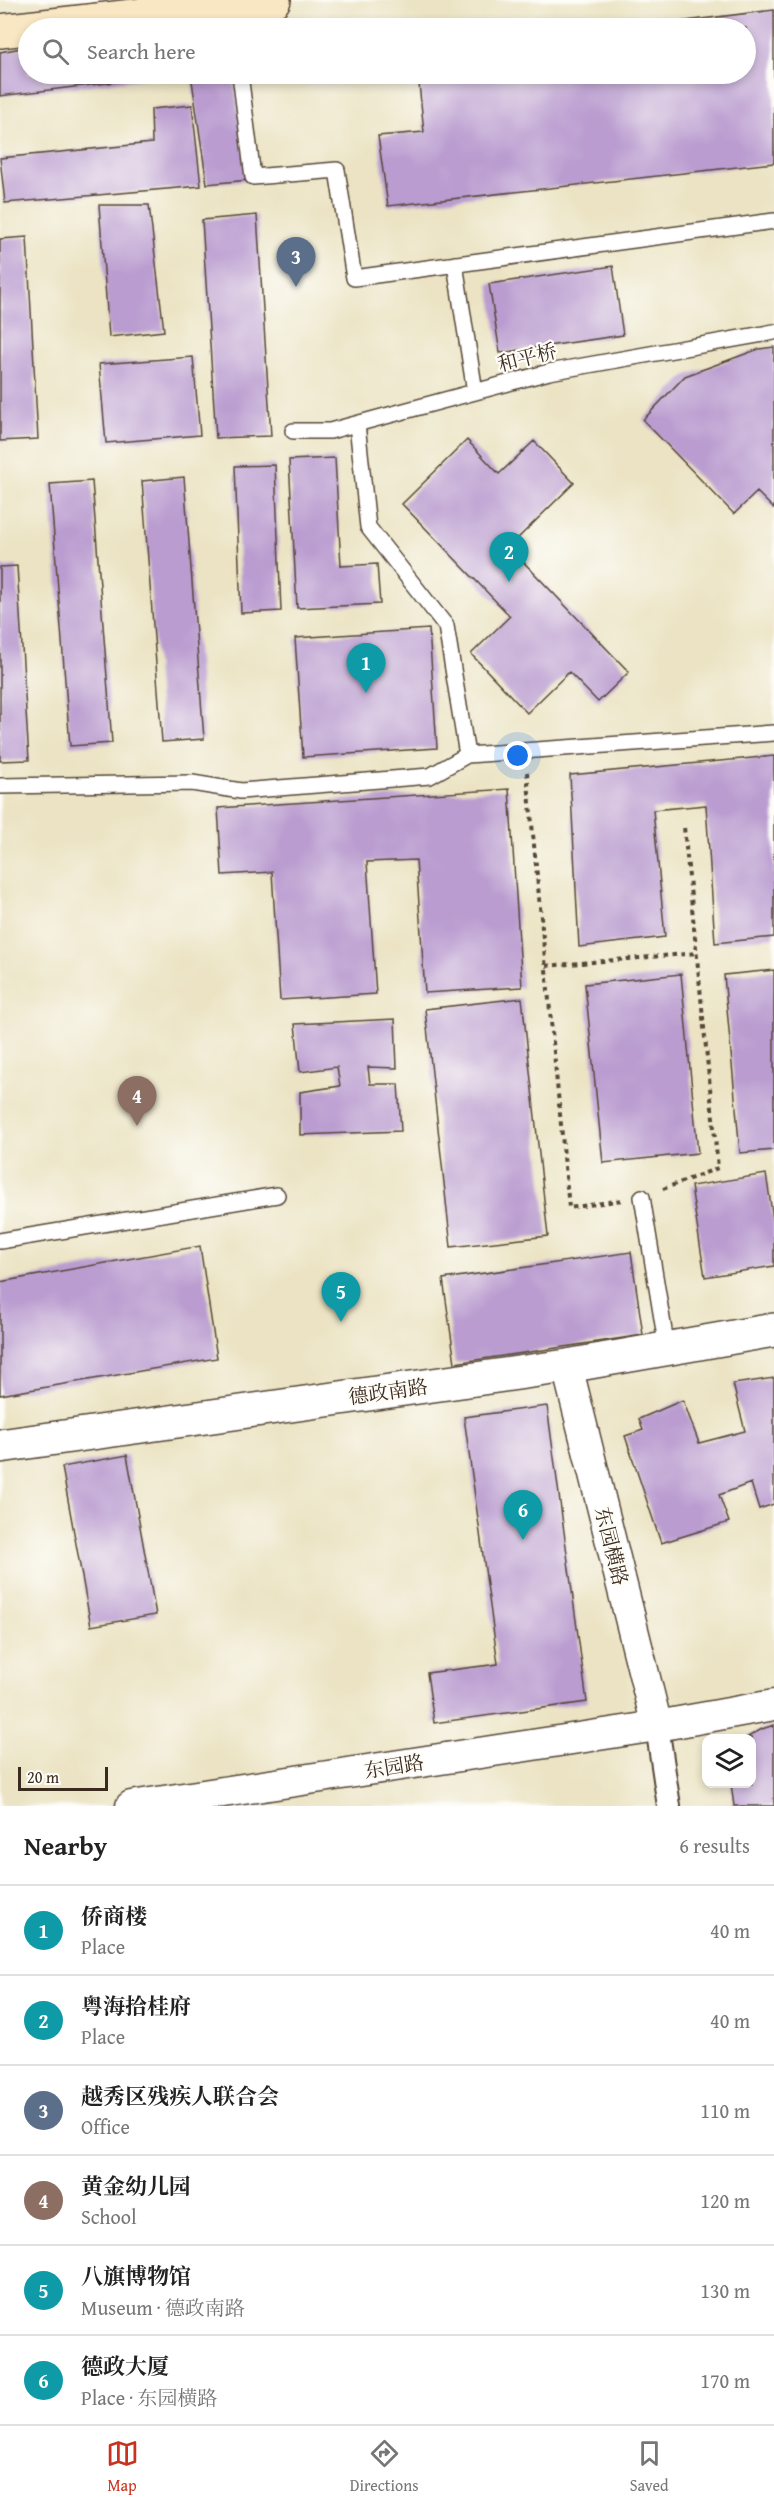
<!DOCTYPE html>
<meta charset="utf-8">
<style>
:root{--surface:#fff;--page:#f6f6f6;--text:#222;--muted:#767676;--line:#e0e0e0;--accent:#c8321e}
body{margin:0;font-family:"Gentium Book Plus","Noto Serif SC",serif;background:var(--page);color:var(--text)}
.controls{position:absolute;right:18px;bottom:18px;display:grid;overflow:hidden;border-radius:12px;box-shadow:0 3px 9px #0003}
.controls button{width:54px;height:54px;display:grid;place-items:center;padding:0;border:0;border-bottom:2px solid var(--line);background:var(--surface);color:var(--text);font:30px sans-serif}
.scale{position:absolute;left:18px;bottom:15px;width:90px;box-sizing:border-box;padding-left:6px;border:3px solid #3b2a1e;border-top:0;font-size:16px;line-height:21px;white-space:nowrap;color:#3b2a1e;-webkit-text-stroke:4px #fdfcf7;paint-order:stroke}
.you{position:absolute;left:518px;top:756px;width:21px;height:21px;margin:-15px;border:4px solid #fff;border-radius:50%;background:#1a73e8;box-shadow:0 0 0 9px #1a73e833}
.badge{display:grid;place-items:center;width:39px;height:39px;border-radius:50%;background:var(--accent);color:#fff;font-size:20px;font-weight:700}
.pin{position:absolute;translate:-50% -50px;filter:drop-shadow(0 2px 3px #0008)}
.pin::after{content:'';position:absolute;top:32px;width:21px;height:18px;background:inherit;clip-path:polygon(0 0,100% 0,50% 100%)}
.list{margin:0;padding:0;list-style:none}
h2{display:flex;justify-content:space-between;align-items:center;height:78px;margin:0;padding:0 24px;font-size:26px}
h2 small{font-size:20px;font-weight:400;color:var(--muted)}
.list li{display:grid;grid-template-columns:39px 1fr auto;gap:18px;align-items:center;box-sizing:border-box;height:90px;padding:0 24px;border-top:2px solid var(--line)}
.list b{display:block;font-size:22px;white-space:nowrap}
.list p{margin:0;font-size:20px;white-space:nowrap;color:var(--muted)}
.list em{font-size:20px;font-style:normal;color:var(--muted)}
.icon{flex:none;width:33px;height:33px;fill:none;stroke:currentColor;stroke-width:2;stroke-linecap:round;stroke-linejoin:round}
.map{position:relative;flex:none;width:774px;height:1806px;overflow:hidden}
.search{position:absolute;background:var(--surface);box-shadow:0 3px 9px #0003;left:18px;right:18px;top:18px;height:66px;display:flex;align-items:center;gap:15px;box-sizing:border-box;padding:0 21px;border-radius:33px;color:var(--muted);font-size:22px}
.sheet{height:618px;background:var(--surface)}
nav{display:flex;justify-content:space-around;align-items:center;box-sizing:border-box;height:84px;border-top:2px solid var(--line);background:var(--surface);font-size:16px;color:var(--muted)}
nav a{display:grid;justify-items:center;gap:3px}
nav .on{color:var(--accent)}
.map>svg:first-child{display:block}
.building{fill:#ba9cd0}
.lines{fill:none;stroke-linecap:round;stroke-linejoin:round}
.service-casing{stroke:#554637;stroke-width:18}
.pedestrian-casing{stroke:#554637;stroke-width:26}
.minor-casing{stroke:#554637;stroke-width:33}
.tertiary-casing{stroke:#554637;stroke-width:36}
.secondary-casing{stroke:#554637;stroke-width:36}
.path{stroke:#554637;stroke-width:4;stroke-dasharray:4.5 4.5;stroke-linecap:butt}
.service{stroke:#fff;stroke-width:15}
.pedestrian{stroke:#fff;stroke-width:22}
.minor{stroke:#fff;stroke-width:30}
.tertiary{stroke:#fff;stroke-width:33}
.secondary{stroke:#f9e7c3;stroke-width:33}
.labels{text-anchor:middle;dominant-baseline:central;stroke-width:4.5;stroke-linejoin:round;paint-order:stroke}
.street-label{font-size:20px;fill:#3b2a1e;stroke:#fdfcf7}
</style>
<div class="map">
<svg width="774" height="1806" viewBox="0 0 774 1806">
<rect width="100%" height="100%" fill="#fdfcf7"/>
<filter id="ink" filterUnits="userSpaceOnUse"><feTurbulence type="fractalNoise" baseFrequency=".0167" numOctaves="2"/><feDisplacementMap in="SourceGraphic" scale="12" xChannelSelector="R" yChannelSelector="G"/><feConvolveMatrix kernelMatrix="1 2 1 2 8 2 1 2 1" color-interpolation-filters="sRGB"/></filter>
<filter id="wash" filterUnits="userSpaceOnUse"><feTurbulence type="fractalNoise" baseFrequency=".008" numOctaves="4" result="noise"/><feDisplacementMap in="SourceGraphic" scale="24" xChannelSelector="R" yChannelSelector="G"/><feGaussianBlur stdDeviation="1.35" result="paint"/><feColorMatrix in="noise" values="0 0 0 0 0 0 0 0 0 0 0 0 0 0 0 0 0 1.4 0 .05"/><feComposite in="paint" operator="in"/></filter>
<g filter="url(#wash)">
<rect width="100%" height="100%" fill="#ebe3c3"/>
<g id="blocks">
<path class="building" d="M774 10V163L388 206 378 136 424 132 418 74H746V28L637 27Z
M225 22 226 28H193V27Z
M28 47V74H147L148 78 0 96V52Z
M191 74H233L249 180 207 184Z
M192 105 201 186 5 203 0 158 152 143 151 109Z
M99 205H149L164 331 109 337Z
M257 215 271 436 216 438 202 220Z
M27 237 38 439 0 441V239Z
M613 266 623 335 500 353 489 284Z
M774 347V509L757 492 734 514 643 420 685 376 759 349Z
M193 357 200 435 106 443 99 364Z
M467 440 499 474 534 441 574 483 509 547 629 672 598 702 569 672 527 713 471 654 510 616 402 504Z
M335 458 341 566 377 564 380 604 297 608 289 460Z
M275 465 281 611 241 613 235 466Z
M184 477 204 739 162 742 142 481Z
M92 481 112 743 70 746 50 484Z
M17 566 29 760 0 761V567Z
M429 629 437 748 303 757 295 638Z
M774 756V937L715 943 706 805 653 810 665 937 579 947 570 775Z
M509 789 522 987 425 993 416 860 367 862 376 994 280 1000 272 872 222 875 218 808Z
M774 970V1150L740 1153 724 975Z
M681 974 698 1153 603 1163 585 984Z
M522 998 548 1236 451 1247 425 1009Z
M395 1019 397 1068 368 1067 370 1084H398L401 1131 300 1135V1092L340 1086 337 1067 300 1072 295 1024Z
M766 1174 774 1225V1266L705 1277 691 1186Z
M200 1246 217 1358 0 1395V1282Z
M631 1252 643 1335 455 1363 443 1279Z
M774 1378V1504L759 1509 751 1483 719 1495 729 1522 661 1543 625 1436 643 1430 639 1419 683 1400 699 1443 745 1431 733 1384Z
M547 1406 587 1702 434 1723 427 1673 498 1664 464 1417Z
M127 1455 156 1615 91 1626 62 1467Z
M774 1725V1806H734L731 1784H752V1738H746L762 1729Z"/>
</g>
</g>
<g filter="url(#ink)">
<use href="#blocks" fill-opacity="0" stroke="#554637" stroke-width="1.5"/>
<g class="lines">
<defs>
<path id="service" d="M232 5 234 28
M240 74 253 177 337 170 354 278 774 221
M455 264 475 392
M357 424 368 527 446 626 467 755
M293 431H330L549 372 774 332
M0 786 192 783 241 791 430 776 467 755 774 733
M642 1197 667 1349
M0 1241 277 1195"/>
<path id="pedestrian" d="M657 1726 669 1806"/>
<path id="minor" d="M567 1366 657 1726
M131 1806 657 1726 774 1705"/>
<path id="tertiary" d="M0 1446 567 1366 774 1330"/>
<path id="secondary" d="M0 31 274 0"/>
</defs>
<use href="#service" class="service-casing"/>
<use href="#pedestrian" class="pedestrian-casing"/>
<use href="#minor" class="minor-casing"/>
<use href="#tertiary" class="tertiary-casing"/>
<use href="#secondary" class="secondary-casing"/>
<path class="path" d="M527 772 569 1208 622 1200
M546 966 697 953
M663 1189 718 1168 684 827"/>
<use href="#service" class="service"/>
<use href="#pedestrian" class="pedestrian"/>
<use href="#minor" class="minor"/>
<use href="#tertiary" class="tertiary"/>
<use href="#secondary" class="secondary"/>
</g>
</g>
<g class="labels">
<g class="street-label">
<text transform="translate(527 357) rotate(-14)">和平桥</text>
<text transform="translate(388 1391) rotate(-8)">德政南路</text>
<text transform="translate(612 1546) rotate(76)">东园横路</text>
<text transform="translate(394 1766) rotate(-9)">东园路</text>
</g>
</g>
</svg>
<div class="controls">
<button><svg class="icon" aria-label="layers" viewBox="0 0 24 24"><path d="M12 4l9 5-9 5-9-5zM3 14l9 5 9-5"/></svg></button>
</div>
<div class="scale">20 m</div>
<div class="you"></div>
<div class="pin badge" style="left:366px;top:693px;background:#0f9aa8">1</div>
<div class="pin badge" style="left:509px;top:582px;background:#0f9aa8">2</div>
<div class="pin badge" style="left:296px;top:287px;background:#5c6f8a">3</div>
<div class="pin badge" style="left:137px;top:1126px;background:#8d6e63">4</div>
<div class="pin badge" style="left:341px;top:1322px;background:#0f9aa8">5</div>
<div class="pin badge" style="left:523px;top:1540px;background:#0f9aa8">6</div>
<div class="search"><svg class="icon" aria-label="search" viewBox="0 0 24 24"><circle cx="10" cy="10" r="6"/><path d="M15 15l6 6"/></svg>Search here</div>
</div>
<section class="sheet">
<h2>Nearby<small>6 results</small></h2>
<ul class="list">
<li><span class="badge" style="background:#0f9aa8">1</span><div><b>侨商楼</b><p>Place</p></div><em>40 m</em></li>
<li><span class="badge" style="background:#0f9aa8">2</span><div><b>粤海拾桂府</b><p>Place</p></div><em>40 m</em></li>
<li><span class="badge" style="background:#5c6f8a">3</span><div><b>越秀区残疾人联合会</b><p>Office</p></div><em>110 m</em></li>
<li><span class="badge" style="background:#8d6e63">4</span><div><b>黄金幼儿园</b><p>School</p></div><em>120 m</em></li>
<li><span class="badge" style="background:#0f9aa8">5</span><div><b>八旗博物馆</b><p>Museum · 德政南路</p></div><em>130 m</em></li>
<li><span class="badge" style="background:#0f9aa8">6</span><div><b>德政大厦</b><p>Place · 东园横路</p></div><em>170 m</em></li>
</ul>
</section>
<nav>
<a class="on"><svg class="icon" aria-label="map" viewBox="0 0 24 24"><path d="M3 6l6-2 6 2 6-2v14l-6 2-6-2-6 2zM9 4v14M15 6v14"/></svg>Map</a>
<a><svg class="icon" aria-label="directions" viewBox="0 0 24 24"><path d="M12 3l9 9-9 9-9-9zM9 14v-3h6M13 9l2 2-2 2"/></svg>Directions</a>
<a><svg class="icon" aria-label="saved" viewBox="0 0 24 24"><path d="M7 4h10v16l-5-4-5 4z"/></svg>Saved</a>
</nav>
